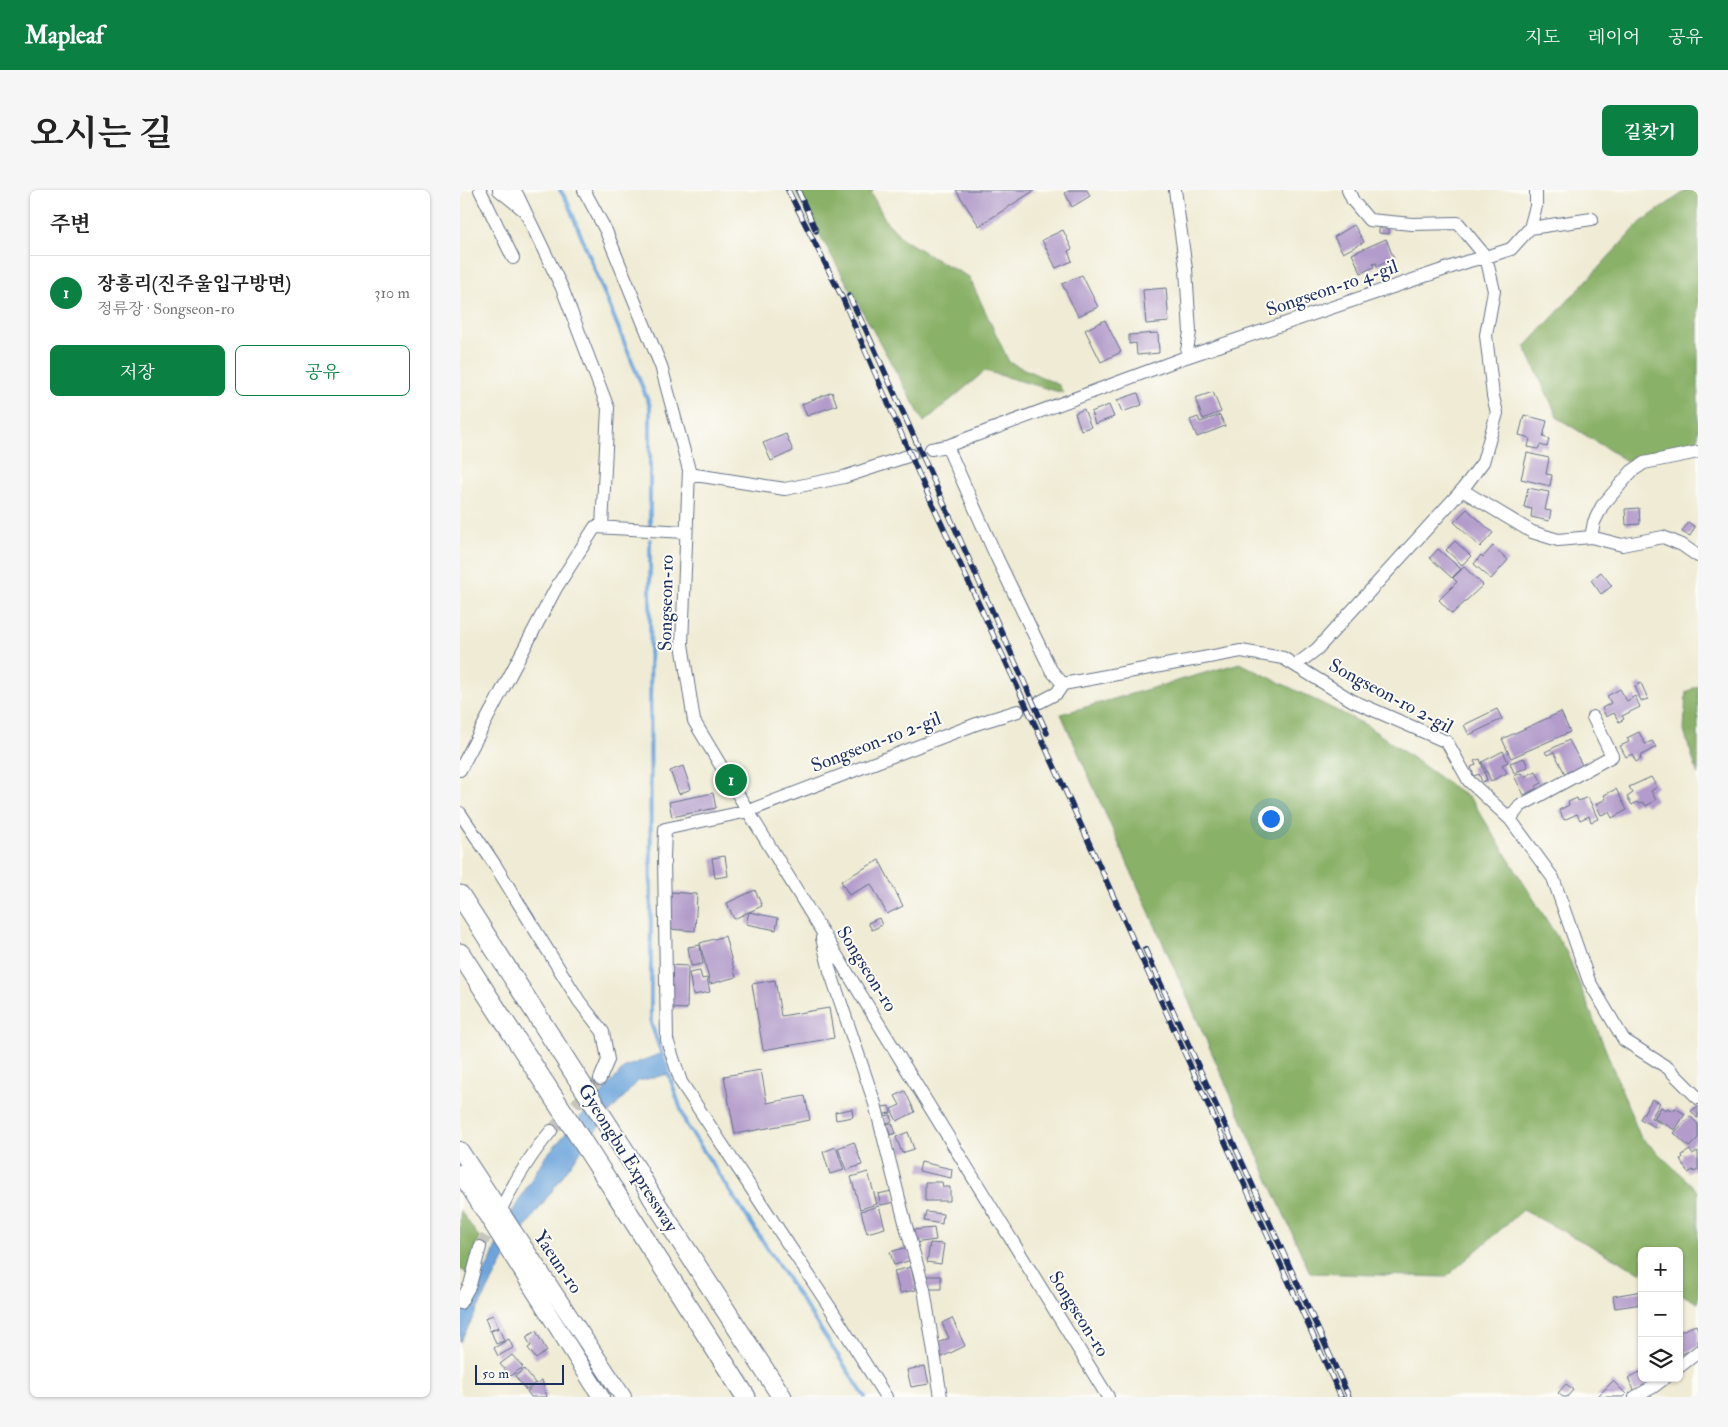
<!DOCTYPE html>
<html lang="ko">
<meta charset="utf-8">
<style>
:root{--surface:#fff;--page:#f6f6f6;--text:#222;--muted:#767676;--line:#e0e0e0;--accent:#0b8043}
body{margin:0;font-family:"IM FELL Double Pica","Noto Serif KR",serif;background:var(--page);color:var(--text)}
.controls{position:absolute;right:15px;bottom:15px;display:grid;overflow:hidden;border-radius:8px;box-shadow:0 1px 4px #0004}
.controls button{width:45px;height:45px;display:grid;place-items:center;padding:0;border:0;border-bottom:1px solid var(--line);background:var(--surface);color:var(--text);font:25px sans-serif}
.scale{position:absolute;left:15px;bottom:12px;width:89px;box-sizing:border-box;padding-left:5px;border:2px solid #1b2f5e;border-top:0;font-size:14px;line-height:18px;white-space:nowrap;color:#1b2f5e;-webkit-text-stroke:4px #fdfcf7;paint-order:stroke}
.you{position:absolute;left:810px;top:628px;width:18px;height:18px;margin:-12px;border:4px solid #fff;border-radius:50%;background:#1a73e8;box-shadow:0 0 0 8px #1a73e833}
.badge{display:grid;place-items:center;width:32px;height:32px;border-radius:50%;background:var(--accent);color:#fff;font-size:16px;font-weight:700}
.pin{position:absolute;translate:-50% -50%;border:2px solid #fff;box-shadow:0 1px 5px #0006}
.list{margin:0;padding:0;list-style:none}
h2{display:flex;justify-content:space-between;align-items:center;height:65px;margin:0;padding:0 20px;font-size:21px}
h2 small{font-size:16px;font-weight:400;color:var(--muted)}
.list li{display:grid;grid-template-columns:32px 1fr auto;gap:15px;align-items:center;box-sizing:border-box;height:75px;padding:0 20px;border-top:1px solid var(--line)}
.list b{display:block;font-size:19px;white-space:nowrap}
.list p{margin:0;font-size:16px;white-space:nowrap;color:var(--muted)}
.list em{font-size:16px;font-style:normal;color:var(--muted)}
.actions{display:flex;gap:10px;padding:15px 20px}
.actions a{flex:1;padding:11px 0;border:1px solid var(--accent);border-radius:8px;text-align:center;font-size:18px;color:var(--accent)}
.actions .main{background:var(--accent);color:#fff}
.icon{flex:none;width:28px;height:28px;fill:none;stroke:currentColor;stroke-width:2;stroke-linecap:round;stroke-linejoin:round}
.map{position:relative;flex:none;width:1238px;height:1207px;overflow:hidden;border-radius:8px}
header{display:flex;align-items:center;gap:30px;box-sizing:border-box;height:70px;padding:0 25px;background:var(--accent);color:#fff}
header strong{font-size:24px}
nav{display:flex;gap:28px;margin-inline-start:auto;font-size:18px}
.intro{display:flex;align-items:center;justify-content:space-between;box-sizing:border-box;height:120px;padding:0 30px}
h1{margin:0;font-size:35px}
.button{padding:12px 22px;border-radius:8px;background:var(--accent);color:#fff;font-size:18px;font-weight:700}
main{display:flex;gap:30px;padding:0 30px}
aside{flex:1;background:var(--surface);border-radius:8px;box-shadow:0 1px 4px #0004}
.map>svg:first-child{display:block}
.forest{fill:#8ab167;stroke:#527062}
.water{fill:#6ca4db;stroke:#446a9c}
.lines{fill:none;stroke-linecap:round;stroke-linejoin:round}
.stream{stroke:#6ca4db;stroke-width:4}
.building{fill:#b39ccb}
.minor-tunnel{stroke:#c5c5bc;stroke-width:12;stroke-dasharray:12 6;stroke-linecap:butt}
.minor-casing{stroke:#657187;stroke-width:14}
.major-casing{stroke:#657187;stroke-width:18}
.highway-casing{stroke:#657187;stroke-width:21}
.minor{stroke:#fff;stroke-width:12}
.major{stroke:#fff;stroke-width:16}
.highway{stroke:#fff;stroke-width:19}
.rail-casing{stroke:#1b2f5e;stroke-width:5.5}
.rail{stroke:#fdfcf7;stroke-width:4;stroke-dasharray:11;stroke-linecap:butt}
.highway-bridge-casing{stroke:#657187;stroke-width:21;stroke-linecap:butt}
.highway-bridge{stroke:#fff;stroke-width:19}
.labels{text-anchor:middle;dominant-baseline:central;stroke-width:4;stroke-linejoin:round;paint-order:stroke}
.street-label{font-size:19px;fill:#1b2f5e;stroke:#fdfcf7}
</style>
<header>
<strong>Mapleaf</strong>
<nav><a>지도</a><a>레이어</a><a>공유</a></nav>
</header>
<div class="intro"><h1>오시는 길</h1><a class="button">길찾기</a></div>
<main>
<aside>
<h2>주변<small></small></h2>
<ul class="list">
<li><span class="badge">1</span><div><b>장흥리(진주울입구방면)</b><p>정류장 · Songseon-ro</p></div><em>310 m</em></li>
</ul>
<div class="actions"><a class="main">저장</a><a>공유</a></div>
</aside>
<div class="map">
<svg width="1238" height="1207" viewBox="0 0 1238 1207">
<rect width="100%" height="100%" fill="#fdfcf7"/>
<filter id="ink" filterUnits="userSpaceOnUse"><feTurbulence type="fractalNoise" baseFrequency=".02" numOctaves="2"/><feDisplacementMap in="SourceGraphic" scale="10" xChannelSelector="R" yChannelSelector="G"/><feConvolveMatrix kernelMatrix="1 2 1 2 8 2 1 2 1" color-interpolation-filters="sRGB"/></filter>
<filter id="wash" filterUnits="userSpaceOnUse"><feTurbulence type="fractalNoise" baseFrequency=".0096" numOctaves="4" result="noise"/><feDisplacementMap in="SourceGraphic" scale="20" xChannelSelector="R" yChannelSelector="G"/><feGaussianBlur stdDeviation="1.12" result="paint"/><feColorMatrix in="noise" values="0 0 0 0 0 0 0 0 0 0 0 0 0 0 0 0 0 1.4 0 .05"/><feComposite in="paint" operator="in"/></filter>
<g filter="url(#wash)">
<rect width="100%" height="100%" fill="#efebd4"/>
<path class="forest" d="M335 0H414L411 3 426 31 443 49 477 70 509 87 549 172 599 195 603 203 525 181 464 232Z
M1227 0H1238V258L1170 273 1098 228 1065 157 1181 32Z
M780 473 906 535 1012 610 1107 763 1180 946 1238 1001V1113L1219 1103V1061H1182V1083L1063 1020 986 1087 850 1083 601 524Z
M1238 496V585L1224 541 1226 502Z
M0 1020 20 1049 7 1083 0 1079Z"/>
<path class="water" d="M202 863 209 884 178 891 144 929 49 1060 0 1152V1125L30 1072 40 1045 51 1024 84 968 165 877Z"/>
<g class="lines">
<path class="stream" d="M100 0 107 11 190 216V337
M190 350 191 833 226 934 405 1207"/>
</g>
<g id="blocks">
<path class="building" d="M496 0H575L519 36Z
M611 0H627L630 6 612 17 605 3Z
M894 35 904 52 883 63 874 47Z
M919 38H929V44L919 43Z
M603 40 612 59 608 61 612 71 596 78 582 50Z
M926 49 934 69 917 76 916 73 913 74 914 77 901 83 892 64Z
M622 85 638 117 618 126 602 94Z
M706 98 709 132 686 134 683 100Z
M645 130 661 162 641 172 625 140Z
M698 143 699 163 677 165 676 153 669 154V145Z
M372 202 377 215 347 226 342 214Z
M753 202 761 222 743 229 735 208Z
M678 203 682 215 662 222 657 210Z
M649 215 654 227 635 234 631 222Z
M624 219 631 237 621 240 615 223Z
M760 225 765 236 737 247 730 230 738 227 740 232Z
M1064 225 1087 231 1083 247 1089 249 1087 257 1080 255 1078 259 1068 257 1070 248 1059 245Z
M326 244 333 261 311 271 303 253Z
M1067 263 1089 268 1086 284 1092 285 1090 296 1061 289Z
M1068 298 1089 302 1085 320 1091 321 1089 331 1071 327 1072 319 1064 317Z
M1179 318 1180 334 1166 335 1165 319Z
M1007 319 1033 343 1020 357 994 332Z
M1228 332 1235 337 1230 346 1222 342Z
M995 351 1011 366 1002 375 986 360Z
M1033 356 1048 370 1031 389 1014 374 1021 365 1023 367Z
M978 359 1001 379 992 388 970 368Z
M1004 377 1023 395 992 424 979 410 997 392 993 388Z
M1141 382 1152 396 1141 404 1131 390Z
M1181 493 1188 509 1181 511 1175 496Z
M1160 499 1167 511 1175 506 1180 517 1162 526 1164 529 1159 532 1154 523 1146 527 1142 518 1151 513 1147 506Z
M1037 519 1042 529 1009 545 1004 535Z
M1101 522 1110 542 1051 568 1042 549Z
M1179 542 1185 554 1192 551 1196 557 1180 566 1181 569 1176 572 1172 564 1166 567 1160 556 1169 552 1167 548Z
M1109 550 1122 575 1105 584 1094 562 1087 565 1085 562Z
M1043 561 1048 572 1042 575 1047 583 1031 591 1022 572Z
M1064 568 1068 577 1054 583 1050 573Z
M1020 569 1027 590 1022 592 1019 584 1014 586 1011 577 1016 575 1014 571Z
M223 576 231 599 219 604 210 581Z
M1076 581 1082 593 1076 596 1077 598 1064 605 1054 586 1061 583 1064 587Z
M1191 587 1197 597 1191 601 1196 610 1186 616 1183 612 1179 614 1177 612 1172 615 1167 607 1173 603 1169 597Z
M1156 599 1167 620 1152 628 1149 622 1141 625 1136 614 1146 609 1144 605Z
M253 603 256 618 212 627 209 612Z
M1128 607 1138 629 1131 632 1129 626 1120 630 1117 624 1104 630 1099 620 1109 615 1108 612 1117 608 1118 611Z
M265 666 268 686 255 688 252 668Z
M419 670 443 716 427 724 411 694 389 705 381 691Z
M295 700 302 716 274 729 267 713Z
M211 702 237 704 235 741 209 739Z
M289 722 318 728 316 740 286 734Z
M419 728 422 735 412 740 408 733Z
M265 746 276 787 250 794 240 753Z
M240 755 243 774 231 776 228 757Z
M210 775 228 776 227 819 209 818Z
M240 781 242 789 247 788 250 802 233 805 229 783Z
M315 790 321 826 369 818 374 848 303 860 292 794Z
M301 880 307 913 345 906 350 930 275 944 264 886Z
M445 901 455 922 437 931 431 919 440 915 435 906Z
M1192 909 1200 913 1191 928 1200 933 1197 938 1180 929Z
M429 916 431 923 424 924 422 917Z
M1238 916V928H1237L1231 921Z
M1201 917 1206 920 1207 918 1213 921 1215 918 1225 924 1215 940 1194 928Z
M392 919 393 927 376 930 375 922Z
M431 925 432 931 426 933 424 926Z
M1230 926 1238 934V948L1229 957 1214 943Z
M432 933 436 943 430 945 427 934Z
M448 942 454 959 442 963 436 947Z
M394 952 402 975 386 980 378 958Z
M376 957 384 980 370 984 363 962Z
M1230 960 1232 964 1238 961V980L1234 982 1233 980 1228 983 1220 969 1223 968 1222 965Z
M461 972 492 979 491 988 459 981Z
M408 982 417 1014 400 1019 391 987Z
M465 992H482L483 997H490V1011H465Z
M432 1001 435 1012 421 1015 418 1004Z
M419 1016 425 1038 407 1043 401 1021Z
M466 1022 483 1024 482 1034 464 1031Z
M474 1038 476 1050 454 1053 452 1040Z
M470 1053 484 1054 481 1074 467 1072Z
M447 1057 452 1070 434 1075 430 1062Z
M451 1077 456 1100 440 1103 434 1081Z
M467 1086H481V1099H467Z
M1182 1101V1114L1155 1118 1153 1106Z
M33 1125 38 1137 30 1141 25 1128Z
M492 1128 505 1156 482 1167 476 1154 489 1148 482 1133Z
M1236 1135 1238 1141V1157L1222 1164 1219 1156V1142Z
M39 1138 44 1151 36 1154 31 1141Z
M76 1141 87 1161 76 1169 68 1158 71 1156 66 1147Z
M49 1149 53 1158 38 1166 34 1158Z
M52 1165 63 1177 51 1186 40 1174Z
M465 1176 469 1194 451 1197 447 1180Z
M64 1179 75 1193 66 1200 55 1186Z
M1182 1181V1188H1198L1175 1202 1168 1188Z
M82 1190 87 1207H71L67 1201Z
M1153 1191 1166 1204 1163 1207H1137Z
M1106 1194 1113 1200 1107 1207H1103L1098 1203Z"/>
</g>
</g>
<g filter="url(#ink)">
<use href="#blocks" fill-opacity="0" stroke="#657187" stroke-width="1"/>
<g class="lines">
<path class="minor-tunnel" d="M451 265 471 259
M558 521 580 512
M91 941 140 889
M20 1057 35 1029"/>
<defs>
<path id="minor" d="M20 0 53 68
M39 0 65 21 55 0
M124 0 146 41 201 176 229 280 222 454 234 531 288 621 648 1207
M715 0 726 79 730 142 726 167
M888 0 893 11 909 30 952 34 998 33 1026 67 1051 59 1070 38 1076 16V0
M65 21 102 98 148 218 142 337
M1070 38 1132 29
M487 256 537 368 591 480 603 494
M471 259 487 256 726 167 1009 71 1026 67 1034 101 1026 145 1033 206 1037 223 1023 272 1002 300 857 459 836 475
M229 284 325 299 384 287 451 265
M1002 300 1072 342 1098 350 1131 347 1134 332 1142 316 1172 281 1184 273 1238 262
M1131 347 1162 355 1203 347 1222 355 1238 366
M580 512 597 503 603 494 781 461 823 468 893 511 987 552 1009 591 1050 629 1093 688 1129 791 1164 850 1208 878 1238 908
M0 580 96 398 135 337 226 342
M0 623 35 675 119 811 143 842 148 870 140 889
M1050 629 1060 616 1152 566 1133 527
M362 748 370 781 415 914 447 1040 464 1099 481 1207
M42 1017C56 989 71 964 91 941
M0 1113 10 1095 20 1057
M1219 1177 1238 1162
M426 1207 369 1116 221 892 207 850 204 668 205 639 288 621 519 533 558 521
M1175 1207 1193 1197 1205 1188"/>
<path id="major" d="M0 960 163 1207
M0 983 141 1207"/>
<path id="highway" d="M0 705 118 889
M0 763 96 911
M177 980 192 1007 322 1207
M155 1002 286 1207"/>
</defs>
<use href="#minor" class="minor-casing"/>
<use href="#major" class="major-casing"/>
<use href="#highway" class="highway-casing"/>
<use href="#minor" class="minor"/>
<use href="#major" class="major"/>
<use href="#highway" class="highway"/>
<defs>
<path id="rail" d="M328 0 382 107 464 296 595 578 881 1207
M338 0 356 41
M389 106 406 140 587 543
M685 759 889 1207"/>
</defs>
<use href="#rail" class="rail-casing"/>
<use href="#rail" class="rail"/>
<defs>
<path id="highway-bridge" d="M118 889 177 980
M96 911 155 1002"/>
</defs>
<use href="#highway-bridge" class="highway-bridge-casing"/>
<use href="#highway-bridge" class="highway-bridge"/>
</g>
</g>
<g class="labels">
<g class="street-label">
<text transform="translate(872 98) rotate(-19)">Songseon-ro 4-gil</text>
<text transform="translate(206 413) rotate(-89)">Songseon-ro</text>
<text transform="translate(931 506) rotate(28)">Songseon-ro 2-gil</text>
<text transform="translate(416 552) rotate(-21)">Songseon-ro 2-gil</text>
<text transform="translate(407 779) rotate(58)">Songseon-ro</text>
<text transform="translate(168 968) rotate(58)">Gyeongbu Expressway</text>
<text transform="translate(98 1072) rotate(56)">Yaeun-ro</text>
<text transform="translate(619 1124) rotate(58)">Songseon-ro</text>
</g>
</g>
</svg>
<div class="controls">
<button>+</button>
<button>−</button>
<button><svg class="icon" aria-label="layers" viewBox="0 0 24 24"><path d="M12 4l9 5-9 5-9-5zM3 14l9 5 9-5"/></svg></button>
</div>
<div class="scale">50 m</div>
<div class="you"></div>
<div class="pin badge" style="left:271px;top:590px">1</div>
</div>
</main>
